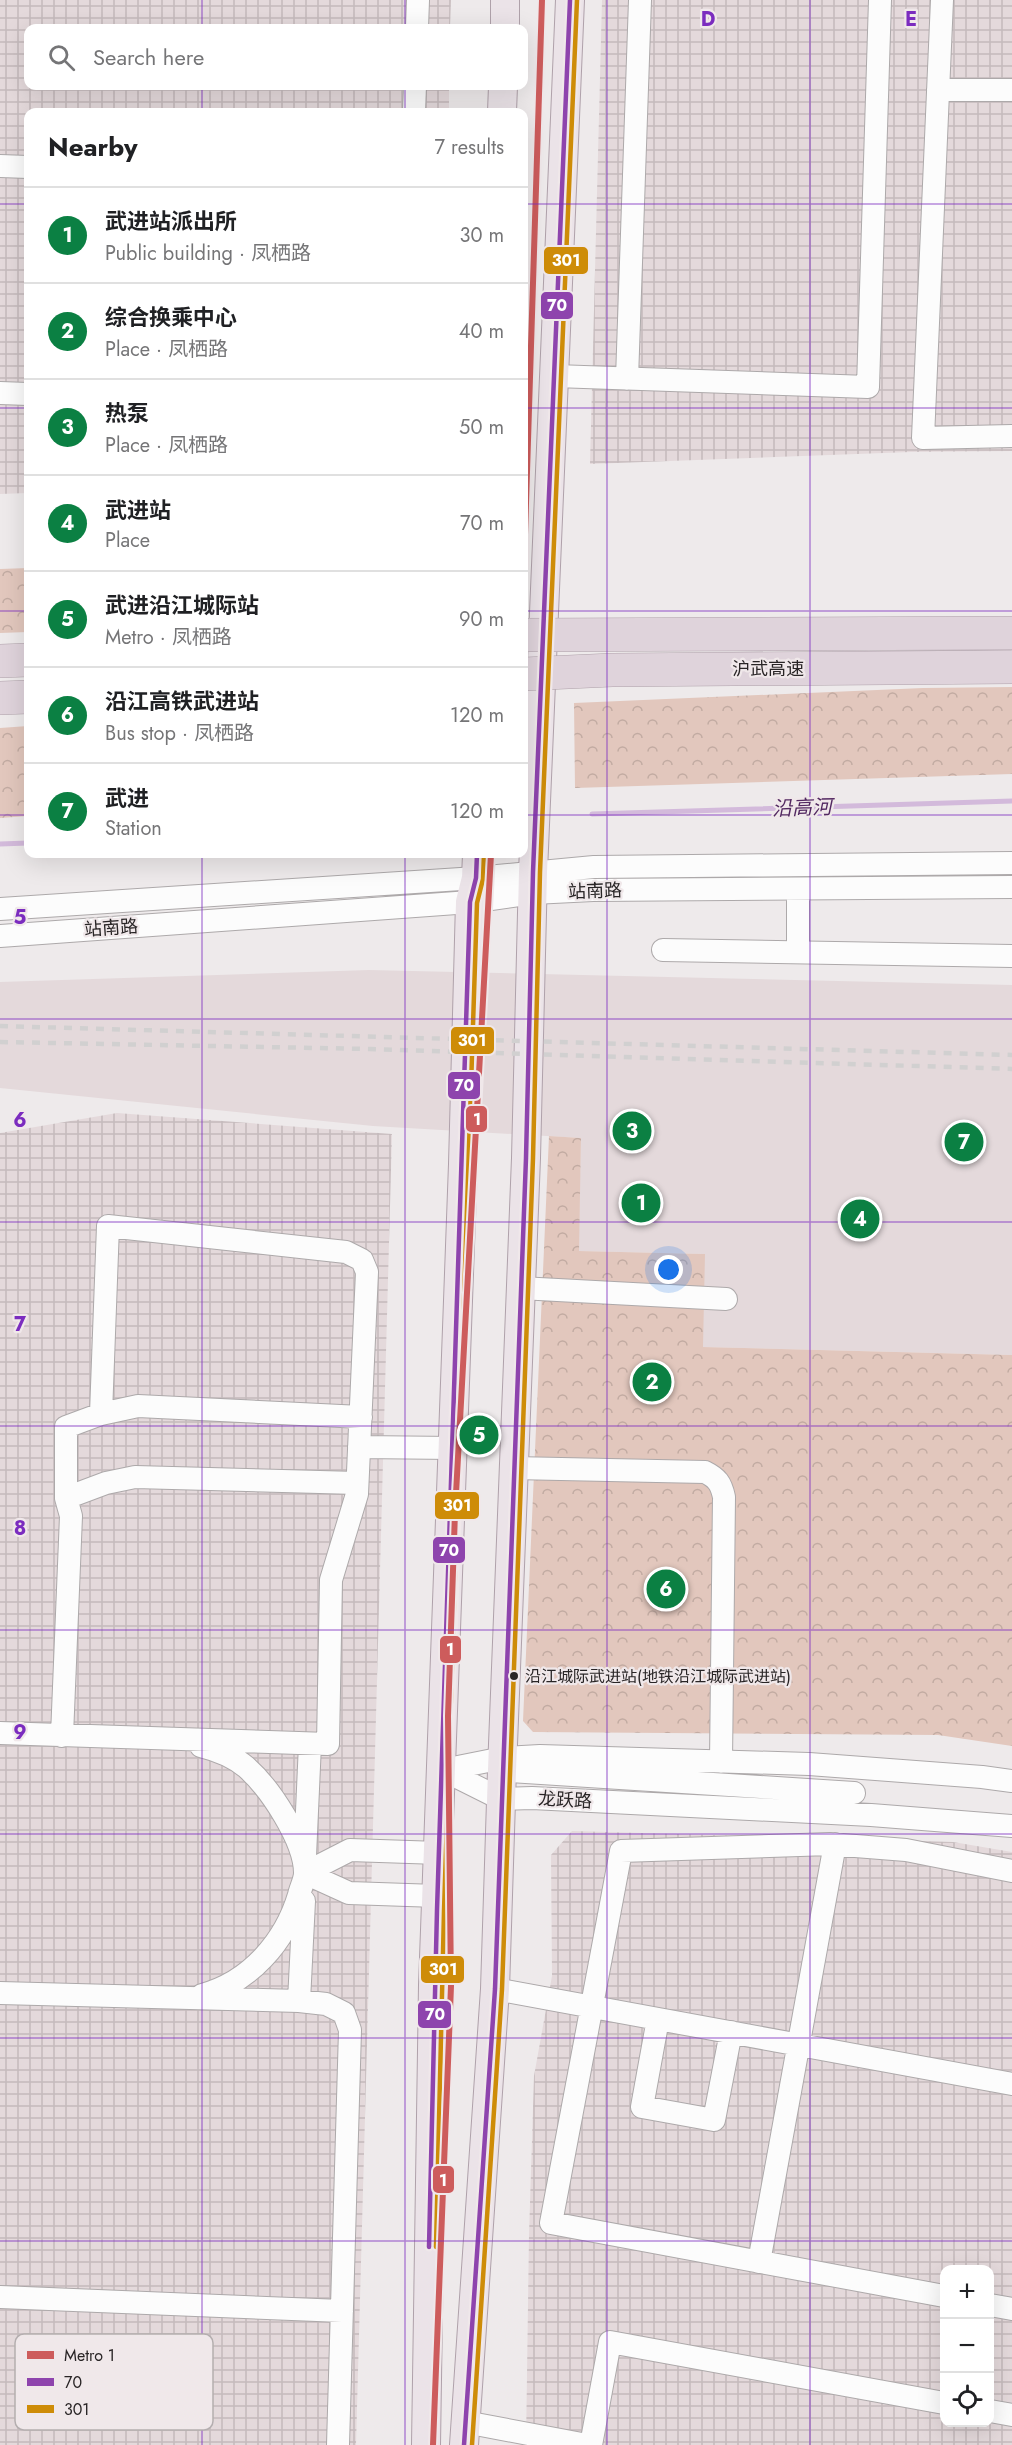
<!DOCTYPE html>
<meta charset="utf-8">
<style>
:root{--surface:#fff;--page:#f6f6f6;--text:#202124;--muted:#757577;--line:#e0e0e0;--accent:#0b8043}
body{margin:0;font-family:Jost,"Noto Sans SC",sans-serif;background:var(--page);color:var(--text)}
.controls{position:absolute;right:18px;bottom:18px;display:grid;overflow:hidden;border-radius:12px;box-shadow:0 6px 24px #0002}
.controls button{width:54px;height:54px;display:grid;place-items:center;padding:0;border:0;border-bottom:2px solid var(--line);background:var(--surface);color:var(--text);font:30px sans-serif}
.you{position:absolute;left:669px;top:1270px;width:21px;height:21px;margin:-15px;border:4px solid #fff;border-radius:50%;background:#1a73e8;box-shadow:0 0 0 9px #1a73e833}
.badge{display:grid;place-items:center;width:39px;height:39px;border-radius:50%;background:var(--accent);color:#fff;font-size:20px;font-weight:700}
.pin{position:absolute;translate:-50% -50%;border:3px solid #fff;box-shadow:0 2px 6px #0006}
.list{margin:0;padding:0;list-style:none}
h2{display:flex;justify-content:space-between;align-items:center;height:78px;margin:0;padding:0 24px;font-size:26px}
h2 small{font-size:20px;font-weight:400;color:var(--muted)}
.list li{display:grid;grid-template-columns:39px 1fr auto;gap:18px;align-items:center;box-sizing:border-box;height:96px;padding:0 24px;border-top:2px solid var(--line)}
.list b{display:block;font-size:22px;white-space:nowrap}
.list p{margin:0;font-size:20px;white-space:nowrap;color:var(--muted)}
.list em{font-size:20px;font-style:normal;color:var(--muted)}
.icon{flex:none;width:33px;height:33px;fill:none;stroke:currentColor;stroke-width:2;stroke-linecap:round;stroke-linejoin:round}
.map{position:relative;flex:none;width:1012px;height:2445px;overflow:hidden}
.search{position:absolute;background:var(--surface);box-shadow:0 6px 24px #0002;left:24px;top:24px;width:504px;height:66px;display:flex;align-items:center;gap:15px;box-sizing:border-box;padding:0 21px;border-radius:12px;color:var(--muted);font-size:22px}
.panel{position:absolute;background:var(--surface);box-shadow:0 6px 24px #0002;left:24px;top:108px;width:504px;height:750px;border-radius:12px}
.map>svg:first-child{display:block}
.built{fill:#e4d9db}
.industrial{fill:url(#industrial-grid);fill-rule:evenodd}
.forest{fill:url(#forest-crowns)}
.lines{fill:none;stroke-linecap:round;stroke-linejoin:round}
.stream{stroke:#d3badb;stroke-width:5}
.minor-casing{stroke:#ada9aa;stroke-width:24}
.major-casing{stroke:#afa1aa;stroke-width:30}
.highway-casing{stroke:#afa1aa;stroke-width:34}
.minor{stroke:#fcfcfc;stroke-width:22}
.major{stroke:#ebe3e8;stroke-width:28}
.highway{stroke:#dfd3db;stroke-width:33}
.rail{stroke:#d1d0d0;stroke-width:4.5;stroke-dasharray:8 8;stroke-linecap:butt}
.highway-bridge-casing{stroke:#afa1aa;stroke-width:34;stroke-linecap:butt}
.highway-bridge{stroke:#dfd3db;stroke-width:33}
.bus-1-casing{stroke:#f0e8ea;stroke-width:9}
.bus-2-casing{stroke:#f0e8ea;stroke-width:9}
.bus-1{stroke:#8e44ad;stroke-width:4.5}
.bus-2{stroke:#ce8c08;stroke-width:4.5}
.metro-1-casing{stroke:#f0e8ea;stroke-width:10}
.metro-1{stroke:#cd5c5c;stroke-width:6}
.grid{fill:none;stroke:#7b2cbf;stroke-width:1.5;stroke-opacity:0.55}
.bus-dot{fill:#292526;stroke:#f0e8ea;stroke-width:2}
.labels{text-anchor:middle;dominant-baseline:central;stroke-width:4.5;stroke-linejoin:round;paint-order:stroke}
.bus-label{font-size:16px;fill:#292526;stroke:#f0e8ea;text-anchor:start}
.street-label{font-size:18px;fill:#292526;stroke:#f0e8ea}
.water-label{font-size:20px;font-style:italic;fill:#522861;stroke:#f0e8ea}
.key{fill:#f0e8ea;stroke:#b4aeaf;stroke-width:1.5}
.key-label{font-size:16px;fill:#292526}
.grid-label{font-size:20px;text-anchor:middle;font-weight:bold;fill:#7b2cbf;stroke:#f0e8ea;stroke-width:4.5;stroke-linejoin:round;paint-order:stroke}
.line-badge{stroke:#f0e8ea;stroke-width:2}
.badge-label{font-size:16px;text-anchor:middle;font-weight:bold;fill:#fff}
</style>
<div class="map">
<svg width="1012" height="2445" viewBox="0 0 1012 2445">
<defs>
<pattern id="industrial-grid" width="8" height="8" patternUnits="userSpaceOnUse" patternTransform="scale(1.5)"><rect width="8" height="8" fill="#e4d9db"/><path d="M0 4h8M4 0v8" fill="none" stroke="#c4babc"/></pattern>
<pattern id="forest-crowns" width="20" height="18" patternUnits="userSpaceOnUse" patternTransform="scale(1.5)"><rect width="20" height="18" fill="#e2c7bd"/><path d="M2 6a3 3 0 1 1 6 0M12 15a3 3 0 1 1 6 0" fill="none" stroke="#c2aba2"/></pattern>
</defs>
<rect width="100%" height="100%" fill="#eeeaeb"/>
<path class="built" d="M369 970 1012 985V1355L702 1347 704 1254 578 1251 581 1138 373 1126 0 1088V982Z"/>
<path class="industrial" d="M0 0H451L450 28H28V86H449V112H28V493L0 494Z
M602 0H1012V451L911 452 590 464Z
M117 1113 392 1134 356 2445H0V1133Z
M572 1831 953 1842 1012 1852V2445H526L529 2235 534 2076 552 1976 551 1855ZM944 2270H990V2422H944Z"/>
<path class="forest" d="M28 568V632L0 633V569Z
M1012 687V774L575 788 574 703 923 688Z
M28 726V816L0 818V728Z
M549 1136 581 1138 579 1251 705 1254 703 1347 1012 1355V1746L938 1735 533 1732 523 1721Z"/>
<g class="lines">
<path class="stream" d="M592 814 1012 801
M0 844 28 843"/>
<defs>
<path id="minor" d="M942 0 923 438 1012 436
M417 28 418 0
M938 90H1012
M414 112 415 86
M0 166 28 167
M555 376 868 387 880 0
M627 379 640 0
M0 393 28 394
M0 909 476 878 594 867 1012 863
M0 936 470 902 533 893 593 890 1012 887
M663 950 1012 956
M798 952V889
M520 1288 726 1299
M359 1447 454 1448
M513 1468 705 1472C717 1478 721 1483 724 1497L721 1762
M357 1483 135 1477 106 1483 66 1498V1427L101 1414 138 1406 361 1417
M0 1733 328 1744 331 1580 357 1494 367 1272 362 1260 346 1252 108 1226 101 1414
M62 1736 71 1516 66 1498
M201 1746C217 1750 234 1757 246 1767 270 1788 305 1841 305 1873 305 1880 300 1889 299 1895 285 1942 250 1982 202 1995
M443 1770 501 1799 532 1798 871 1815 1012 1826
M443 1770 503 1758 540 1756 809 1764 982 1777 1012 1781
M510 1771 854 1793
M305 1856 310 1744
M305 1873 350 1850 439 1853
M305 1873 349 1893 437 1896
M495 1989 1012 2084
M0 1993 299 2001 326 2004 344 2013 350 2030 338 2445
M299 2001 304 1901
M658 2019 642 2107 714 2120 731 2032
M759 2262 835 1844
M944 2296 551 2223 621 1851 830 1844 906 1850 1012 1871
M0 2297 342 2311
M990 2305 1012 2309
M990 2411 1012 2415
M465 2422 587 2445
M591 2445 610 2342 944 2403"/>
<path id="major" d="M505 28V0
M502 112 503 86
M426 2445 433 1985 463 1164 470 902 476 878 477 854
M464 2445 495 1989 502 1770 526 1158 533 872 570 0"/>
<path id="highway" d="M0 661 28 660
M0 698 28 697"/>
</defs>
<use href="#minor" class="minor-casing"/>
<use href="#major" class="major-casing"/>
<use href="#highway" class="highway-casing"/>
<use href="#minor" class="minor"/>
<use href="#major" class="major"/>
<use href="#highway" class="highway"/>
<path class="rail" d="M0 1026 1012 1055
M0 1042 370 1049 1012 1069"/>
<defs>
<path id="highway-bridge" d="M524 635 1012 633
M524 674 612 670 1012 667"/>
</defs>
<use href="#highway-bridge" class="highway-bridge-casing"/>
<use href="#highway-bridge" class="highway-bridge"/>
<defs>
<path id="bus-1" d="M429 2247 437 1910 470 902 476 878 477 854
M464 2445 495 1989 526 1158 533 872 570 0"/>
<path id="bus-2" d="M436 2247 444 1911 477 903 483 879 484 854
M472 2445 502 1989 533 1158 540 872 577 0"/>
</defs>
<use href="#bus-1" class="bus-1-casing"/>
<use href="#bus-2" class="bus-2-casing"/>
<use href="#bus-1" class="bus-1"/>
<use href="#bus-2" class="bus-2"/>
<defs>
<path id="metro-1" d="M524 566 542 0
M433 2445 451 1986 448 1716 455 1512 491 854"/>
</defs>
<use href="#metro-1" class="metro-1-casing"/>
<use href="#metro-1" class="metro-1"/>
</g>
<path class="grid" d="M202 0V28M405 0V28M607 0V2445M810 0V2445M202 86V112M405 86V112M0 204H28M524 204H1012M0 408H28M524 408H1012M0 611H28M524 611H1012M0 815H28M524 815H1012M202 854V2445M405 854V2445M0 1019H1012M0 1222H1012M0 1426H1012M0 1630H1012M0 1834H1012M0 2038H1012M0 2241H1012"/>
<circle class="bus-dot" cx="514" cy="1676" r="5"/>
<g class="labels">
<g class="bus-label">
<text x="525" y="1676">沿江城际武进站(地铁沿江城际武进站)</text>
</g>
<g class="street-label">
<text x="768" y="669">沪武高速</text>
<text transform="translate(595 891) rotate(-2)">站南路</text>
<text transform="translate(111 928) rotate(-4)">站南路</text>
<text transform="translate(565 1800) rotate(3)">龙跃路</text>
</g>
<g class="water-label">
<text transform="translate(802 808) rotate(-2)">沿高河</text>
</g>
</g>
<rect x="15" y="2334" width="198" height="96" rx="9" class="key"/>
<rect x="27" y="2351" width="27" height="8" fill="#cd5c5c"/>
<rect x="27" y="2378" width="27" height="8" fill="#8e44ad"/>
<rect x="27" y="2405" width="27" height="8" fill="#ce8c08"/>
<g class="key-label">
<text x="64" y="2361">Metro 1</text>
<text x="64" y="2388">70</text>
<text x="64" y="2415">301</text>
</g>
<g class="grid-label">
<text x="708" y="26">D</text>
<text x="911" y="26">E</text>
<text x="20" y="924">5</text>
<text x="20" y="1127">6</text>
<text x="20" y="1331">7</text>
<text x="20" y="1535">8</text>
<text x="20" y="1739">9</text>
</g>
<g class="line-badge">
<rect x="543" y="246" width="46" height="29" rx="6" fill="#ce8c08"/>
<rect x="540" y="291" width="34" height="29" rx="6" fill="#8e44ad"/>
<rect x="450" y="1026" width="45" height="29" rx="6" fill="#ce8c08"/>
<rect x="447" y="1071" width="34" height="29" rx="6" fill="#8e44ad"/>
<rect x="465" y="1105" width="23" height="28" rx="6" fill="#cd5c5c"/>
<rect x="434" y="1491" width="46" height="29" rx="6" fill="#ce8c08"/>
<rect x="432" y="1536" width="34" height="28" rx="6" fill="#8e44ad"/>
<rect x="439" y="1635" width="23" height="29" rx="6" fill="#cd5c5c"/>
<rect x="420" y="1955" width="45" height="29" rx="6" fill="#ce8c08"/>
<rect x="417" y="2000" width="35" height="29" rx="6" fill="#8e44ad"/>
<rect x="432" y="2165" width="23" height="29" rx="6" fill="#cd5c5c"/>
</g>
<g class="badge-label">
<text x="566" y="266">301</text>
<text x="557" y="311">70</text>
<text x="472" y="1046">301</text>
<text x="464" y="1091">70</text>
<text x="477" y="1125">1</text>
<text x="457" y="1511">301</text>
<text x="449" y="1556">70</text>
<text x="450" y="1655">1</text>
<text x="443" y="1975">301</text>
<text x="435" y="2020">70</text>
<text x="443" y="2186">1</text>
</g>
</svg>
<div class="controls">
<button>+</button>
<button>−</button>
<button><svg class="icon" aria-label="locate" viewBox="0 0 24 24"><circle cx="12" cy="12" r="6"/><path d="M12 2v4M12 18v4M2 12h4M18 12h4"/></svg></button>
</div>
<div class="you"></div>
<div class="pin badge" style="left:641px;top:1203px">1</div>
<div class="pin badge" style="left:652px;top:1382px">2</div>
<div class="pin badge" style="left:632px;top:1131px">3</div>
<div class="pin badge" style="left:860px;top:1219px">4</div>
<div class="pin badge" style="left:479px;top:1435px">5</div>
<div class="pin badge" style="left:666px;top:1589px">6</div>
<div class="pin badge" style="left:964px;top:1142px">7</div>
<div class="search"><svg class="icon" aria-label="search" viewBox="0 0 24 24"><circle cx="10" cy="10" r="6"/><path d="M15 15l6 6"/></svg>Search here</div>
<section class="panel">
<h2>Nearby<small>7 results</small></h2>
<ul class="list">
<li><span class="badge">1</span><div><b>武进站派出所</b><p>Public building · 凤栖路</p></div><em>30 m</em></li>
<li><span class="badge">2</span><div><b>综合换乘中心</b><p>Place · 凤栖路</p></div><em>40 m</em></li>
<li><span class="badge">3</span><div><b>热泵</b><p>Place · 凤栖路</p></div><em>50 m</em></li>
<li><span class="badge">4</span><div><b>武进站</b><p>Place</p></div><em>70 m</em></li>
<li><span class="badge">5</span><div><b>武进沿江城际站</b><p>Metro · 凤栖路</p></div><em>90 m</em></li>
<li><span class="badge">6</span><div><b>沿江高铁武进站</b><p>Bus stop · 凤栖路</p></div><em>120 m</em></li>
<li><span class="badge">7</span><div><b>武进</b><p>Station</p></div><em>120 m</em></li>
</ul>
</section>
</div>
